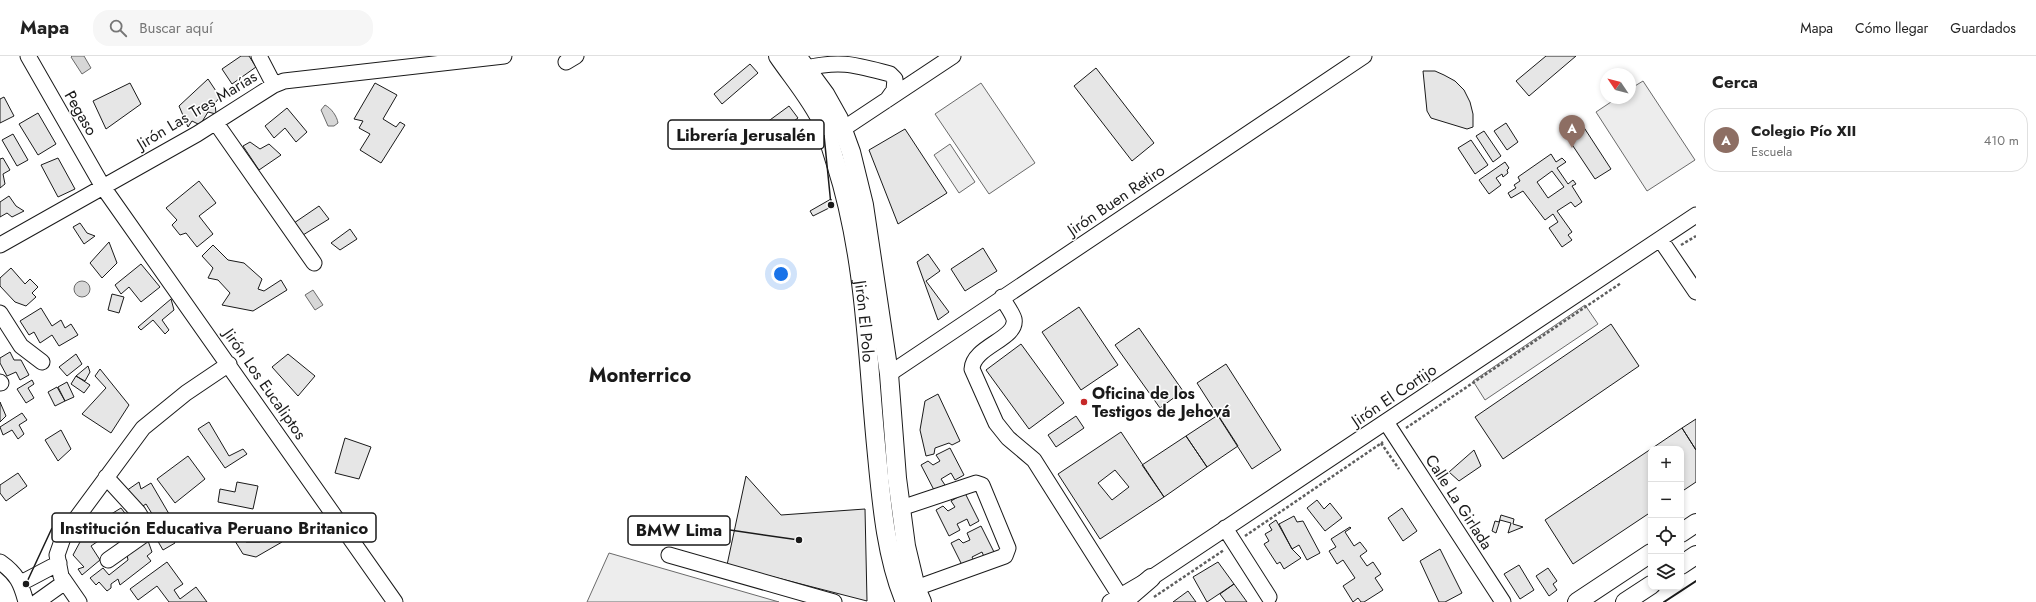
<!DOCTYPE html>
<html lang="es">
<meta charset="utf-8">
<style>
:root{--surface:#fff;--page:#f6f6f6;--text:#222;--muted:#767676;--line:#e0e0e0;--accent:#c62828}
body{margin:0;font-family:Jost,sans-serif;background:var(--page);color:var(--text)}
.controls{position:absolute;right:12px;bottom:12px;display:grid;overflow:hidden;border-radius:8px;box-shadow:0 2px 6px #0003}
.controls button{width:36px;height:36px;display:grid;place-items:center;padding:0;border:0;border-bottom:1px solid var(--line);background:var(--surface);color:var(--text);font:20px sans-serif}
.compass{position:absolute;left:1600px;top:12px;width:36px;height:36px;border-radius:50%;background:var(--surface);box-shadow:0 2px 6px #0003;rotate:305deg}
.you{position:absolute;left:781px;top:218px;width:14px;height:14px;margin:-10px;border:3px solid #fff;border-radius:50%;background:#1a73e8;box-shadow:0 0 0 6px #1a73e833}
.badge{display:grid;place-items:center;width:26px;height:26px;border-radius:50%;background:var(--accent);color:#fff;font-size:13px;font-weight:700}
.pin{position:absolute;translate:-50% -33px;filter:drop-shadow(0 1px 2px #0008)}
.pin::after{content:'';position:absolute;top:21px;width:14px;height:12px;background:inherit;clip-path:polygon(0 0,100% 0,50% 100%)}
.list{margin:0;padding:0;list-style:none}
h2{display:flex;justify-content:space-between;align-items:center;height:52px;margin:0;padding:0 16px;font-size:17px}
h2 small{font-size:13px;font-weight:400;color:var(--muted)}
.list li{display:grid;grid-template-columns:26px 1fr auto;gap:12px;align-items:center;box-sizing:border-box;height:64px;margin:0 8px 8px;padding:0 8px;border:1px solid var(--line);border-radius:16px}
.list b{display:block;font-size:15px;white-space:nowrap}
.list p{margin:0;font-size:13px;white-space:nowrap;color:var(--muted)}
.list em{font-size:13px;font-style:normal;color:var(--muted)}
.icon{flex:none;width:22px;height:22px;fill:none;stroke:currentColor;stroke-width:2;stroke-linecap:round;stroke-linejoin:round}
.map{position:relative;flex:none;width:1696px;height:546px;overflow:hidden}
header{display:flex;align-items:center;gap:24px;box-sizing:border-box;height:56px;padding:0 20px;background:var(--surface);border-bottom:1px solid var(--line)}
header strong{font-size:19px}
nav{display:flex;gap:22px;margin-inline-start:auto;font-size:14px}
.search{width:280px;height:36px;background:var(--page);display:flex;align-items:center;gap:10px;box-sizing:border-box;padding:0 14px;border-radius:16px;color:var(--muted);font-size:15px}
main{display:flex}
aside{flex:1;background:var(--surface)}
.map>svg:first-child{display:block}
.green{fill:#ededed;stroke:#6a6a6a}
.water{fill:#d7d7d7;stroke:#6a6a6a}
.building{fill:#e6e6e6;stroke:#1a1a1a;fill-rule:evenodd}
.lines{fill:none;stroke-linecap:round;stroke-linejoin:round}
.minor-casing{stroke:#1a1a1a;stroke-width:17}
.major-casing{stroke:#1a1a1a;stroke-width:20}
.path{stroke:#5f5f5f;stroke-width:2.5;stroke-dasharray:3 2;stroke-linecap:butt}
.minor{stroke:#fff;stroke-width:15}
.major{stroke:#fff;stroke-width:18}
.wall{stroke:#1a1a1a;stroke-width:2}
.poi-dot{fill:#c62828;stroke:#fff;stroke-width:1.5}
.labels{text-anchor:middle;dominant-baseline:central;stroke-width:3;stroke-linejoin:round;paint-order:stroke}
.street-label{font-size:16px;fill:#1a1a1a;stroke:#fff}
.poi-label{font-size:16px;font-weight:bold;fill:#1a1a1a;stroke:#fff;text-anchor:start}
.district-label{font-size:20px;font-weight:bold;fill:#1a1a1a;stroke:#fff}
.leader{fill:none;stroke:#1a1a1a;stroke-width:1.5}
.callout-dot{fill:#1a1a1a;stroke:#fff;stroke-width:1.5}
.callout{fill:#fff;stroke:#1a1a1a;stroke-width:1.5}
.callout-label{font-size:17px;text-anchor:middle;font-weight:bold;fill:#1a1a1a}
</style>
<header>
<strong>Mapa</strong>
<div class="search"><svg class="icon" aria-label="search" viewBox="0 0 24 24"><circle cx="10" cy="10" r="6"/><path d="M15 15l6 6"/></svg>Buscar aquí</div>
<nav><a>Mapa</a><a>Cómo llegar</a><a>Guardados</a></nav>
</header>
<main>
<div class="map">
<svg width="1696" height="546" viewBox="0 0 1696 546">
<rect width="100%" height="100%" fill="#fff"/>
<path class="green" d="M1643 25 1695 104 1647 135 1596 56 1617 42H1630V33Z
M981 27 1035 107 989 138 935 58Z
M950 88 975 126 959 137 934 99Z
M1585 249 1598 268 1485 344 1473 325Z
M609 497 779 546H587Z"/>
<path class="water" d="M72 0H84L91 12 82 18 71 1Z
M325 49C331 52 337 60 338 67L334 70H328L321 54Z
M74 233a8 8 0 1 1 16 0a8 8 0 1 1-16 0Z
M313 234 323 249 315 254 305 239Z"/>
<path class="building" d="M241 0H249L256 11 232 28 222 13Z
M1546 0H1576L1529 40 1516 25Z
M750 8 758 17 722 48 714 38Z
M1096 12 1154 87 1132 105 1074 30Z
M1423 15H1435L1444 19 1455 25 1464 34 1470 46 1473 58V71L1467 73 1431 62 1427 55Z
M208 23 220 41 215 47 216 58 208 56 200 69 192 65 188 71 179 50Z
M130 27 141 48 106 73 93 45Z
M375 27 397 39 383 63 396 71 400 66 405 69 381 107 360 94 370 78 359 72 363 65 354 63Z
M4 41 14 60 0 67V43Z
M789 50 798 62 768 84 759 72Z
M287 52 307 76 296 86 285 72 274 82 265 70Z
M38 57 56 88 38 99 19 68Z
M1506 67 1518 86 1507 94 1494 75Z
M1583 70 1611 113 1595 123 1567 81Z
M905 73 947 137 898 168 869 94Z
M1484 75 1501 100 1493 106 1476 80Z
M13 78 28 104 17 110 2 84Z
M1471 84 1488 109 1475 118 1458 92Z
M250 86 260 93 269 88 281 99 259 114 243 90Z
M1551 98 1556 106 1562 102 1566 106 1557 112 1568 128 1573 124 1576 128 1572 130 1582 146 1575 151 1571 146 1557 155 1572 176 1568 179 1572 184 1562 191 1549 172 1558 166 1553 158 1545 164 1523 135 1511 142 1508 137 1516 132 1514 129 1520 125 1518 121ZM1552 115 1564 131 1548 142 1537 126Z
M3 102 10 114 3 118 5 128 0 132V103Z
M58 102 75 133 58 141 41 109Z
M1505 106 1509 112 1507 114 1508 117 1503 121 1502 118 1496 122 1501 129 1489 138 1479 124Z
M199 125 216 147 199 160 213 178 197 191 186 177 180 179 172 169 177 164 166 152Z
M9 140 16 150 24 155 12 161 7 157 0 161V146Z
M831 143 833 150 813 160 810 155Z
M319 150 329 163 303 179 294 167Z
M80 167 87 177 95 180 84 188 73 171Z
M350 173 357 183 340 194 331 187Z
M109 186 117 207 102 222 90 207Z
M213 189 228 204 244 207 262 223 258 233 264 235 281 224 287 234 253 255 222 249 230 237 218 224 208 222 213 212 202 200Z
M983 192 997 215 965 235 951 213Z
M928 198 940 215 926 225 949 256 938 264 917 206Z
M141 208 160 231 141 246 129 231 121 238 115 229Z
M11 212 25 228 30 223 38 231 32 237 36 241 26 250 15 246 0 230V222Z
M112 238 124 241 119 257 108 254Z
M171 243 174 254 162 264 169 274 165 278 153 264 141 274 138 271Z
M1079 251 1118 309 1081 334 1042 276Z
M41 252 52 270 61 264 65 272 71 268 78 279 59 290 52 279 40 287 34 276 29 279 20 265Z
M1611 268 1639 310 1503 403 1475 361Z
M1139 272 1183 335 1160 352 1115 289Z
M1021 288 1064 347 1029 373 986 314Z
M10 296 14 304H21L29 319 20 324 16 316 7 320 0 307V302Z
M76 298 82 308 67 320 59 311Z
M288 298 315 320 298 340 272 311Z
M1226 308 1281 394 1252 413 1197 327Z
M88 310 90 316 85 325 76 320Z
M100 313 129 349 111 377 82 358 106 332 95 320Z
M76 320 90 329 84 337 71 328Z
M32 324 34 328 28 332 34 342 26 347 17 333Z
M67 326 74 341 65 345 58 331Z
M57 331 65 345 55 350 48 336Z
M938 338 960 385 952 389 949 387 935 392 934 398 926 400 920 374 925 345Z
M0 346 6 360 0 366Z
M22 357 27 364 19 369 24 378 18 383 12 374 3 379 0 371Z
M1218 359 1238 390 1207 411 1186 380Z
M1076 360 1084 372 1056 391 1048 379Z
M1696 363V394L1682 372Z
M209 366 229 400 243 393 247 398 225 412 198 373Z
M1682 372 1696 394V426L1681 436V393H1651Z
M61 374 71 393 58 405 45 384Z
M1121 376 1164 441 1100 483 1058 418ZM1115 414 1129 431 1112 444 1098 427Z
M1186 380 1207 411 1164 441 1142 409Z
M345 382 371 391 359 423 335 417Z
M950 392 964 419 955 424 951 417 941 423 945 429 934 434 921 409 928 405 933 409 940 405 936 399Z
M1651 393V456L1573 508 1545 464Z
M1474 394 1481 410 1459 425 1449 416Z
M188 400 205 423 175 447 157 423Z
M18 417 27 430 6 445 0 437V429Z
M746 420 781 459 865 453 867 545 727 509Z
M139 426 141 433 151 427 179 475 171 480 175 487 163 494 153 477 159 469 146 448 138 453 126 435Z
M237 426 258 430 253 453 218 446 220 433 235 436Z
M965 437 979 465 970 470 967 463 957 468 960 474 949 480 936 454 943 450 948 455 955 451 951 445Z
M1317 444 1324 453 1330 447 1342 462 1325 475 1307 452Z
M121 452 137 473 119 487 110 477 91 490 100 504 82 519 78 513 84 511 73 499 87 473Z
M1402 452 1417 475 1403 485 1388 462Z
M1501 459 1514 463 1513 468 1523 471 1508 477 1511 467 1500 464 1496 477 1492 475 1495 465 1499 466Z
M1294 460 1297 466 1303 465 1320 497 1307 504 1299 489 1292 493 1279 468Z
M1276 464 1292 493 1301 502 1284 513 1280 506 1277 508 1264 488 1269 485 1265 478 1272 474 1269 469Z
M981 470 995 498 985 503 982 496 972 501 975 507 964 513 951 487 959 483 963 487 970 484 967 477Z
M1350 471 1351 472 1345 476 1354 490 1360 486 1367 495 1360 500 1367 510 1373 506 1381 518 1375 522 1383 534 1364 546H1361L1358 542 1353 546 1343 530 1355 522 1343 504 1337 508 1329 495 1336 491 1331 483Z
M271 475 278 479 282 486 256 501 243 498 235 485 241 478 246 486H260V481Z
M147 482 152 496 147 500 151 505 120 529 118 523 111 528V532L107 535 99 526 96 529 90 522 103 512 109 519 128 504 127 499Z
M1440 493 1462 537 1445 546H1439L1420 505Z
M167 506 183 528 174 534 180 543 196 531 207 546H169L157 530 138 544 130 533Z
M1218 506 1234 528 1207 546 1193 521Z
M1519 509 1534 534 1520 543 1504 518Z
M1548 512 1557 525 1553 528 1557 534 1549 540 1536 520Z
M1234 528 1247 546H1226L1220 538Z
M1188 535 1196 546H1173Z"/>
<g class="lines">
<defs>
<path id="minor" d="M28 0 103 131 395 546
M259 0 274 29
M566 6 576 0
M806 12C842 4 855 9 890 18L895 23 894 34 887 44
M216 67 314 207
M843 73 953 0
M1660 183 1696 236
M0 189 197 78 274 29 284 25 504 0
M1002 241C1005 248 1012 256 1014 263 1018 283 973 290 972 313L996 367 1008 382 1034 404 1120 540
M0 257 21 290 42 306
M889 318 1364 0
M0 326 1 327
M1386 366 1503 546
M106 421 138 456 146 469 145 478 108 504
M901 452 976 427 982 429 1008 492 1005 500 916 532
M1225 472 1269 541
M669 499 834 546
M0 506C17 518 21 527 26 546
M21 527 59 507
M37 546 65 526
M79 546 61 520 57 499 64 479 143 372 186 337 229 308
M1110 546 1151 522 1696 159"/>
<g id="major">
<path id="s1" d="M778 0C793 22 812 44 823 68 828 81 832 95 836 108 865 199 867 295 876 389 881 440 885 499 905 546"/>
<path d="M797 0 825 38 839 63 851 96 864 149 889 318 897 422 906 490 916 532 922 546"/>
<path d="M1681 477 1696 467"/>
<path d="M1681 509 1696 499"/>
<path d="M1123 546 1151 522"/>
<path d="M1577 546 1651 497"/>
<path d="M1625 546 1651 529"/>
</g>
</defs>
<use href="#minor" class="minor-casing"/>
<use href="#major" class="major-casing"/>
<path class="path" d="M1681 189 1696 180
M1406 372 1621 227
M1381 387 1399 413
M1245 480 1383 386
M1154 541 1224 494"/>
<use href="#minor" class="minor"/>
<use href="#major" class="major"/>
<path class="wall" d="M1664 546 1696 525"/>
</g>
<circle class="poi-dot" cx="1084" cy="346" r="4"/>
<g class="labels">
<g class="street-label">
<text transform="translate(197 54) rotate(-31)">Jirón Las Tres Marías</text>
<text transform="translate(81 57) rotate(60)">Pegaso</text>
<text transform="translate(1116 144) rotate(-34)">Jirón Buen Retiro</text>
<text stroke="none"><textPath href="#s1" startOffset="284">Jirón El Polo</textPath></text>
<text transform="translate(265 328) rotate(55)">Jirón Los Eucaliptos</text>
<text transform="translate(1394 339) rotate(-34)">Jirón El Cortijo</text>
<text transform="translate(1459 446) rotate(57)">Calle La Girlada</text>
</g>
<g class="poi-label">
<text x="1092" y="337">Oficina de los<tspan x="1092" dy="18">Testigos de Jehová</tspan></text>
</g>
<g class="district-label">
<text x="640" y="319">Monterrico</text>
</g>
</g>
<path class="leader" d="M831 149L824 79M26 528L52 472M799 484L730 474"/>
<g class="callout-dot">
<circle cx="831" cy="149" r="4"/>
<circle cx="26" cy="528" r="4"/>
<circle cx="799" cy="484" r="4"/>
</g>
<g class="callout">
<rect x="668" y="64" width="156" height="29" rx="4"/>
<rect x="52" y="457" width="324" height="29" rx="4"/>
<rect x="628" y="460" width="102" height="29" rx="4"/>
</g>
<g class="callout-label">
<text x="746" y="85">Librería Jerusalén</text>
<text x="214" y="478">Institución Educativa Peruano Britanico</text>
<text x="679" y="480">BMW Lima</text>
</g>
</svg>
<div class="controls">
<button>+</button>
<button>−</button>
<button><svg class="icon" aria-label="locate" viewBox="0 0 24 24"><circle cx="12" cy="12" r="6"/><path d="M12 2v4M12 18v4M2 12h4M18 12h4"/></svg></button>
<button><svg class="icon" aria-label="layers" viewBox="0 0 24 24"><path d="M12 4l9 5-9 5-9-5zM3 14l9 5 9-5"/></svg></button>
</div>
<svg class="compass" viewBox="-18 -18 36 36"><path d="M0-13l5 13h-10z" fill="#e53935"/><path d="M0 13l5-13h-10z" fill="#767676"/></svg>
<div class="you"></div>
<div class="pin badge" style="left:1572px;top:92px;background:#8d6e63">A</div>
</div>
<aside>
<h2>Cerca<small></small></h2>
<ul class="list">
<li><span class="badge" style="background:#8d6e63">A</span><div><b>Colegio Pío XII</b><p>Escuela</p></div><em>410 m</em></li>
</ul>
</aside>
</main>
